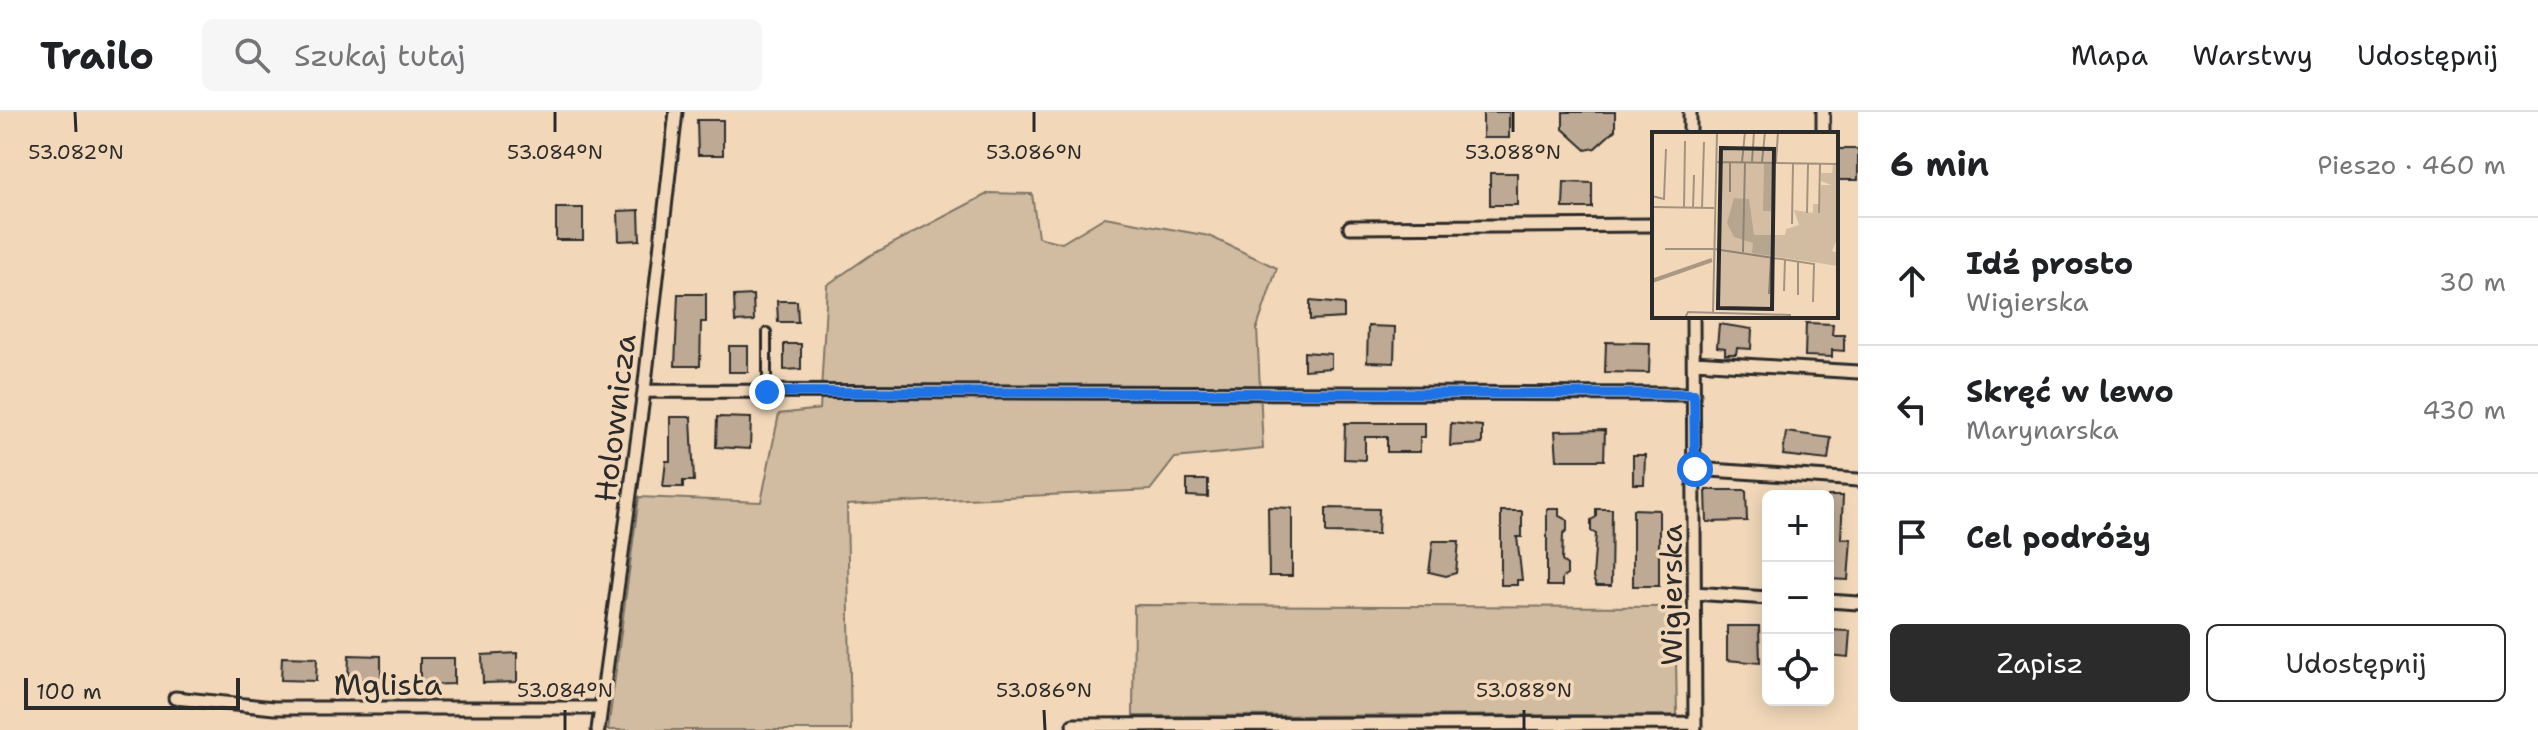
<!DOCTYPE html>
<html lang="pl">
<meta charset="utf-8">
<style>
:root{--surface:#fff;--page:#f6f6f6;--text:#202124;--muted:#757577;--line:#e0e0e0;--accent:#2b2b2b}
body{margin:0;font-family:"Shantell Sans",sans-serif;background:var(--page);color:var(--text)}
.controls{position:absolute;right:24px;bottom:24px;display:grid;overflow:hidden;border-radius:12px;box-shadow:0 4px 20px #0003}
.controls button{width:72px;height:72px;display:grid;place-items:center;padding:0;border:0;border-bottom:2px solid var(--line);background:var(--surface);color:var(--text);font:40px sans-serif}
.scale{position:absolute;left:24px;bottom:20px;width:216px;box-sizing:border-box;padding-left:8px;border:4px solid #2b2b2b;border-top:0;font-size:22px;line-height:28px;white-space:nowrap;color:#2b2b2b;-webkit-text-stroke:6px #f2d8b9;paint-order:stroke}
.stop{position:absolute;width:24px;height:24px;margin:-18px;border:6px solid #1a73e8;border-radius:50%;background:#fff}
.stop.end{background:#1a73e8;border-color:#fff;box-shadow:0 2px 8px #0008}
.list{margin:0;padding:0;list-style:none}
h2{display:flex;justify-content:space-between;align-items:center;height:104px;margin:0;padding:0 32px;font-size:34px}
h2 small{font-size:26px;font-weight:400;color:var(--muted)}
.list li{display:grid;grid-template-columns:52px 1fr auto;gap:24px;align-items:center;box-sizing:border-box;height:128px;padding:0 32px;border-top:2px solid var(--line)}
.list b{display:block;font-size:30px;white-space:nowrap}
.list p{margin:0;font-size:26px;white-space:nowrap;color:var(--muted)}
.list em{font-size:26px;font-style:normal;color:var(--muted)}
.actions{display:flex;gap:16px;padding:24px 32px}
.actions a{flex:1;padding:18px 0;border:2px solid var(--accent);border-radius:12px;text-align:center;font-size:28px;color:var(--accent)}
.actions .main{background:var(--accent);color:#fff}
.icon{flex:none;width:44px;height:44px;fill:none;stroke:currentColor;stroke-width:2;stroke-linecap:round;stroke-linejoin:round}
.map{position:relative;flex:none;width:1858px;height:618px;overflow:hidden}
header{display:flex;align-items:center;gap:48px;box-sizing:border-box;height:112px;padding:0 40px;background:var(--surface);border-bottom:2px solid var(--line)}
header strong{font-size:38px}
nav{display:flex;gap:44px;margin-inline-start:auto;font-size:28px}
.search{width:560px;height:72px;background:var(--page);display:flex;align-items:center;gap:20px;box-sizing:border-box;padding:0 28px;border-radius:12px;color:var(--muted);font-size:30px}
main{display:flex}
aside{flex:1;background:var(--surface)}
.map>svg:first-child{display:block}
.green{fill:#d1bca1;stroke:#7e7466;stroke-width:2}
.building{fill:#beaa94;stroke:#2b2b2b;stroke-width:2}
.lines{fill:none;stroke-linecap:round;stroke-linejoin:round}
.lane-casing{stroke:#2b2b2b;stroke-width:12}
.street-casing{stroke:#2b2b2b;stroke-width:17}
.lane{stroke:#f2d8b9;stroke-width:6}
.street{stroke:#f2d8b9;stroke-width:11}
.route{stroke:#1a73e8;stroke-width:10}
.ticks{fill:none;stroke:#2b2b2b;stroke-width:3}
.labels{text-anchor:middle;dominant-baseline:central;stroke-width:7;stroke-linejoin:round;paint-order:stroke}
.street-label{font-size:30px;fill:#2b2b2b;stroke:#f2d8b9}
.inset-river{fill:none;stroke:#a89884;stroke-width:4}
.inset-road{fill:none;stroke:#a29380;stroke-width:2}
.view{fill:#2b2b2b;fill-opacity:0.15;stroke:#2b2b2b;stroke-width:4}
.inset-edge{fill:none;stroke:#2b2b2b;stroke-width:4}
.ticks-label{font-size:20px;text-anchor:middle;fill:#2b2b2b;stroke:#f2d8b9;stroke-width:7;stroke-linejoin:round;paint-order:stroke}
</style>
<header>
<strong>Trailo</strong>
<div class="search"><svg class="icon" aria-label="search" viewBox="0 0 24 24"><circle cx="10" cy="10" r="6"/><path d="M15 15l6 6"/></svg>Szukaj tutaj</div>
<nav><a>Mapa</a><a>Warstwy</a><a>Udostępnij</a></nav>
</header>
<main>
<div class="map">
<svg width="1858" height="618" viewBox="0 0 1858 618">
<rect width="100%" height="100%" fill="#f2d8b9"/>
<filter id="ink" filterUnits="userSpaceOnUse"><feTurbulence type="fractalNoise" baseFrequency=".0125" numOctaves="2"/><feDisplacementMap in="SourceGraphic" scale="16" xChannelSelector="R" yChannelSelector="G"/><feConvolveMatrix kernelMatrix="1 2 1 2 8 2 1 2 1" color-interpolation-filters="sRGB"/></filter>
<g filter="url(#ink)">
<path class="green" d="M989 81 1032 82 1038 125 1062 131 1105 105 1209 124 1277 156 1257 216 1263 337 1175 346 1150 378 847 393 851 618H608L639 385 761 390 779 302 820 297 827 173 869 144Z
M1134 493 1675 495 1677 603 1133 604Z"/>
<path class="building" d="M1483 0H1509V26H1483Z
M1563 0H1615V18L1595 36 1586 38 1563 17Z
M697 8H723V43H698Z
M1837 37H1858V68H1836Z
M1490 61H1517V93H1490Z
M1564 70 1592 71V96H1563Z
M556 96H583V128H556Z
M639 98 640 128 619 129 618 99Z
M678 182H706V210H701L700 254H675Z
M753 183 754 209 735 210 734 184Z
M777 189H797L798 210H778Z
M1310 189 1344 192V206L1310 208Z
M1806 211 1833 212 1832 223H1844V239L1832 238V245L1805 244Z
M1719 212 1752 217 1751 237 1737 236 1736 242H1725V236L1717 235Z
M1368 214 1395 215 1394 251 1367 250Z
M1606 230 1650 231 1649 261 1605 260Z
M784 232H801V257L784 258Z
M729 234H748V260H729Z
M1304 240 1331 242V256L1304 258Z
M670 305H691L694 369H683V375H663L666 349H670Z
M717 305 751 306 750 337 716 335Z
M1345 311H1425V325H1420V340H1387V325H1365V348L1344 347Z
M1451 311 1482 314V332L1450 334Z
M1605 318 1604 348H1557L1555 319Z
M1786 320 1831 326 1828 348 1783 343Z
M1633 343H1645L1644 372H1633Z
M1187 368H1208V385L1187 384Z
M1706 378H1746L1747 409 1707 410Z
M1828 384H1843L1841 427H1851L1848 468 1828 467Z
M1268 395 1292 396V464H1269Z
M1326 396 1379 397 1378 422 1326 421Z
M1547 397H1559V404L1567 408V418L1563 422 1562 449 1567 453V463L1562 466V474H1547Z
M1596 397H1612L1611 474H1596L1593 466 1596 422 1591 419V408L1596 405Z
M1633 397 1659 398V474H1633Z
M1501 399H1522V425H1517L1522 468H1517V473H1501Z
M1433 429H1459L1456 461 1446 464 1429 460Z
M1727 514H1759L1760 551 1727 548Z
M1828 518 1850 519 1848 545 1828 543Z
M517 541V570L483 571 482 543Z
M349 543 381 544V568L348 567Z
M282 545 317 546 316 569 281 568Z
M420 546H454V572L420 573Z"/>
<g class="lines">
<defs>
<path id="lane" d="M767 280V220"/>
<path id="street" d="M1690 0V22
M1823 0V22
M1350 115 1654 113
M1693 204 1695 615
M1694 250 1858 260
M644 279 1694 282
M1695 357 1858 368
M1694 481 1768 486
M1828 489 1858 491
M175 586 274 596H601
M1073 613 1695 611
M598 618 644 279 676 0"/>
</defs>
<use href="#lane" class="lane-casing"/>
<use href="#street" class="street-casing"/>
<use href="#lane" class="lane"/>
<use href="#street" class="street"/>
</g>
</g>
<g class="lines" filter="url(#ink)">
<path class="route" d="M767 280 1694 282 1695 357"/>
</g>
<path class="ticks" d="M75 0 76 20M555 0V20M1034 0V20M1513 0V20M565 598V618M1044 598 1045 618M1524 598V618"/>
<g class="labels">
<g class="street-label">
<text transform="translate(615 306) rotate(-83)">Holownicza</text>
<text transform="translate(1671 483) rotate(-90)">Wigierska</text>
<text x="388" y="572">Mglista</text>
</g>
</g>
<g transform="translate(1652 20)">
<rect width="186" height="186" fill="#f2d8b9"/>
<path d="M112 32H121L120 79H111ZM181 33H186V105L180 119 186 121V134L100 121 101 111 82 105 75 91 82 66 97 67 102 103H133L134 97 147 93 142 78 161 81V72H167L169 53H179L169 49V41H180Z" fill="#d1bca1"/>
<path class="inset-river" d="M0 149 60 128"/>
<path class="inset-road" d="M64 30 186 32M90 30 93 0M100 30 102 0M110 30 113 0M124 30 126 0M78 60V30M0 64 12 67 14 17M0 75 62 76M32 76 33 9M41 76 42 43M50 76 52 10M155 81 156 32M167 81 168 32M121 84 122 31M140 92 141 31M13 117H62L162 132 161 170M91 120 93 30M146 129V163M132 159 133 127M117 162 119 125M61 181 65 0M33 186 36 180 139 183"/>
<path class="view" d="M69 16 122 17 120 177 66 176Z"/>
<rect width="186" height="186" class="inset-edge"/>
</g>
<g class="ticks-label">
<text x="76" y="47">53.082°N</text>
<text x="555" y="47">53.084°N</text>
<text x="1034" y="47">53.086°N</text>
<text x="1513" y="47">53.088°N</text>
<text x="565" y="585">53.084°N</text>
<text x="1044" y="585">53.086°N</text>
<text x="1524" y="585">53.088°N</text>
</g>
</svg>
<div class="controls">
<button>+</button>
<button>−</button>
<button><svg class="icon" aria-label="locate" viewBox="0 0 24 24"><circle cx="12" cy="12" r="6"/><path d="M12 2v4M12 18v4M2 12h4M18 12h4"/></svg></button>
</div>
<div class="scale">100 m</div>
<div class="stop" style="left:1695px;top:357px"></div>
<div class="stop end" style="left:767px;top:280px"></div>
</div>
<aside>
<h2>6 min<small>Pieszo · 460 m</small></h2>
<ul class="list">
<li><svg class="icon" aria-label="ahead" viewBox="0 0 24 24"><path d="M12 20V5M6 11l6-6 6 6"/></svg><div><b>Idź prosto</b><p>Wigierska</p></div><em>30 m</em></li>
<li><svg class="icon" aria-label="left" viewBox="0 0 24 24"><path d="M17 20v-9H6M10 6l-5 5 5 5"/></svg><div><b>Skręć w lewo</b><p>Marynarska</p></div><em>430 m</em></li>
<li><svg class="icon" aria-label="arrive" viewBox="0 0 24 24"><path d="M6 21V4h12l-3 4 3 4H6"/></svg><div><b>Cel podróży</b></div></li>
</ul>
<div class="actions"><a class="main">Zapisz</a><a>Udostępnij</a></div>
</aside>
</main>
